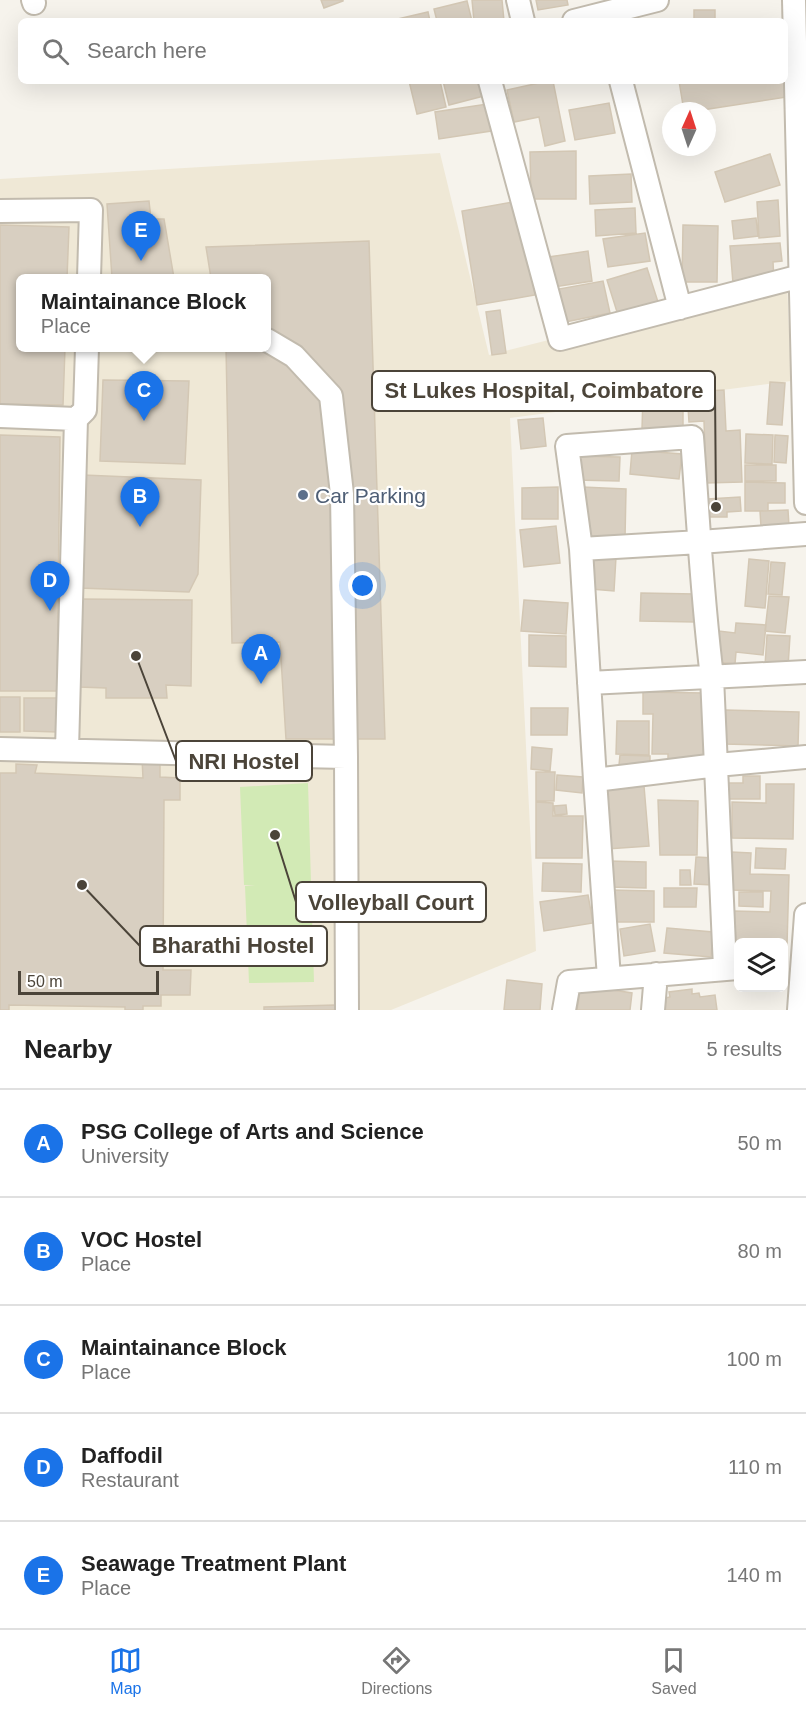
<!DOCTYPE html>
<style>
:root{--surface:#fff;--page:#f6f6f6;--text:#222;--muted:#767676;--line:#e0e0e0;--accent:#1a73e8}
body{margin:0;font-family:Helvetica,sans-serif;background:var(--page);color:var(--text)}
.controls{position:absolute;right:18px;bottom:18px;display:grid;overflow:hidden;border-radius:9px;box-shadow:0 6px 24px #0002}
.controls button{width:54px;height:54px;display:grid;place-items:center;padding:0;border:0;border-bottom:2px solid var(--line);background:var(--surface);color:var(--text);font:30px sans-serif}
.compass{position:absolute;left:662px;top:102px;width:54px;height:54px;border-radius:50%;background:var(--surface);box-shadow:0 6px 24px #0002;rotate:3deg}
.scale{position:absolute;left:18px;bottom:15px;width:141px;box-sizing:border-box;padding-left:6px;border:3px solid #4b4439;border-top:0;font-size:16px;line-height:21px;white-space:nowrap;color:#4b4439;-webkit-text-stroke:4px #fff;paint-order:stroke}
.you{position:absolute;left:363px;top:586px;width:21px;height:21px;margin:-15px;border:4px solid #fff;border-radius:50%;background:#1a73e8;box-shadow:0 0 0 9px #1a73e833}
.badge{display:grid;place-items:center;width:39px;height:39px;border-radius:50%;background:var(--accent);color:#fff;font-size:20px;font-weight:700}
.pin{position:absolute;translate:-50% -50px;filter:drop-shadow(0 2px 3px #0008)}
.pin::after{content:'';position:absolute;top:32px;width:21px;height:18px;background:inherit;clip-path:polygon(0 0,100% 0,50% 100%)}
.popup{position:absolute;left:16px;top:274px;width:255px;height:78px;box-sizing:border-box;display:grid;place-content:center;border-radius:9px;background:var(--surface);filter:drop-shadow(0 2px 4px #0005);font-size:20px;white-space:nowrap;color:var(--muted)}
.popup b{font-size:22px;color:var(--text)}
.popup::after{content:'';position:absolute;left:50%;top:100%;margin-left:-12px;border:12px solid transparent;border-top-color:var(--surface)}
.list{margin:0;padding:0;list-style:none}
h2{display:flex;justify-content:space-between;align-items:center;height:78px;margin:0;padding:0 24px;font-size:26px}
h2 small{font-size:20px;font-weight:400;color:var(--muted)}
.list li{display:grid;grid-template-columns:39px 1fr auto;gap:18px;align-items:center;box-sizing:border-box;height:108px;padding:0 24px;border-top:2px solid var(--line)}
.list b{display:block;font-size:22px;white-space:nowrap}
.list p{margin:0;font-size:20px;white-space:nowrap;color:var(--muted)}
.list em{font-size:20px;font-style:normal;color:var(--muted)}
.icon{flex:none;width:33px;height:33px;fill:none;stroke:currentColor;stroke-width:2;stroke-linecap:round;stroke-linejoin:round}
.map{position:relative;flex:none;width:806px;height:1010px;overflow:hidden}
.search{position:absolute;background:var(--surface);box-shadow:0 6px 24px #0002;left:18px;right:18px;top:18px;height:66px;display:flex;align-items:center;gap:15px;box-sizing:border-box;padding:0 21px;border-radius:9px;color:var(--muted);font-size:22px}
.sheet{height:618px;background:var(--surface)}
nav{display:flex;justify-content:space-around;align-items:center;box-sizing:border-box;height:84px;border-top:2px solid var(--line);background:var(--surface);font-size:16px;color:var(--muted)}
nav a{display:grid;justify-items:center;gap:3px}
nav .on{color:var(--accent)}
.map>svg:first-child{display:block}
.education{fill:#efe8d6;fill-rule:evenodd}
.green{fill:#d2eab5}
.building{fill:#d8cfc1;stroke:#d3c7b4;stroke-width:1.5}
.lines{fill:none;stroke-linecap:round;stroke-linejoin:round}
.minor-casing{stroke:#c2bbae;stroke-width:26}
.minor{stroke:#fff;stroke-width:22}
.service-dot{fill:#5c6f8a;stroke:#fff;stroke-width:2}
.labels{text-anchor:middle;dominant-baseline:central;stroke-width:4.5;stroke-linejoin:round;paint-order:stroke}
.service-label{font-size:21px;fill:#4e5e75;stroke:#fff;text-anchor:start}
.leader{fill:none;stroke:#4b4439;stroke-width:2}
.callout-dot{fill:#4b4439;stroke:#fff;stroke-width:2}
.callout{fill:#fff;stroke:#4b4439;stroke-width:2}
.callout-label{font-size:22px;text-anchor:middle;font-weight:bold;fill:#4b4439}
</style>
<div class="map">
<svg width="806" height="1010" viewBox="0 0 806 1010">
<rect width="100%" height="100%" fill="#f6f3ec"/>
<path class="education" d="M440 153 489 355 787 280 791 381 510 418 536 951 391 1010H0V179ZM21 278H267V348H21Z"/>
<path class="green" d="M308 783 314 982 249 983 245 886 255 885H244L240 787Z"/>
<path class="building" d="M321 0H343V1L324 8Z
M472 0H502L504 21H474Z
M536 0H567L568 5 538 10Z
M467 1 472 21H437L434 9Z
M694 10H715V21H694Z
M428 12 430 21H393V20Z
M409 81H440L446 107 417 114Z
M443 81H480L484 96 449 105Z
M548 81H553L565 141 545 146 539 117 514 122 507 90Z
M679 81H784L787 97 696 111H684Z
M609 103 615 133 575 140 569 110Z
M487 104 491 131 439 139 435 112Z
M576 151V199H531L530 152Z
M770 154 780 185 725 202 715 172Z
M631 174 632 202 590 204 589 176Z
M778 200 780 236 759 238 757 202Z
M149 201 151 219H164L174 278H112L107 204Z
M519 201 535 295 477 305 462 211Z
M635 208 636 233 596 236 595 210Z
M756 218 758 236 734 239 732 221Z
M0 225 69 227 67 278H21V348H65L63 405 0 404Z
M683 225 718 226 717 282H682Z
M645 233 650 261 608 267 603 239Z
M369 241 385 739H286L280 642 232 643 226 348H267V278H211L206 247Z
M780 243 782 261 773 262 774 280 733 283 730 246Z
M588 251 592 281 554 287 549 257Z
M647 268 658 302 618 315 607 280Z
M603 281 610 313 565 322 559 289Z
M500 310 506 353 492 355 486 312Z
M103 380 189 381 185 464 100 461Z
M770 382 785 383 782 425 767 424Z
M724 390 726 431 740 430 742 482 706 483 704 421 689 422 687 392Z
M643 396 683 397V430L642 429Z
M576 399H591V408H575Z
M543 418 546 446 521 449 518 420Z
M746 434 773 435 772 464 745 463Z
M0 435 60 437 57 691H0Z
M775 435 788 436 786 463 774 462Z
M632 450 682 454 679 479 630 474Z
M575 456 620 457 619 481 575 480Z
M745 465H776V481H745Z
M83 475 201 480 198 574 189 592 79 588Z
M745 482 785 483V503H768V511H745Z
M558 487V519H522V488Z
M582 487 626 489 625 539 588 538Z
M740 497 741 511 727 512V517H709L708 499Z
M788 510 789 526 761 527 760 511Z
M556 526 560 563 524 567 520 530Z
M593 556 616 557 614 591 591 589Z
M749 559 769 561 765 608 745 606Z
M771 562 785 563 782 595 768 594Z
M641 593 695 594V622L640 621Z
M769 596 789 597 785 633 765 631Z
M80 599 192 600 191 686 166 685 167 698H106V688L79 687Z
M524 600 568 603 566 634 521 631Z
M736 623 766 625 763 655 736 652 735 664 716 662 719 631 735 633Z
M529 635 566 636V667L529 666Z
M767 635 790 636 788 667 765 666Z
M643 692 705 693 704 762 668 761V754H652L653 714H643Z
M0 697H20V732H0Z
M24 698H59L58 732 24 731Z
M531 708H568L567 735H531Z
M725 710 799 712 798 746 724 744Z
M617 721H649V755L616 754Z
M532 747 552 749 550 771 531 769Z
M620 755 650 756V766L619 765Z
M142 758 160 760V777L180 778V800H164L163 970H191L190 995H161V1006H143V1010H125V1007L9 1005V1010H0V773H16V764L37 765 35 773 143 778Z
M536 772H555L554 801H536Z
M557 775 583 777 582 793 556 790Z
M743 776H760V799H727V783H743Z
M766 784H794L793 839 732 838V802L766 803Z
M644 786 649 846 607 849 603 789Z
M658 800 698 801 697 855H660Z
M536 802 553 803V816H583L582 858H536Z
M566 805 567 814 555 815 554 806Z
M756 848 786 849 785 869 755 868Z
M731 852 751 853 750 874 789 875 787 945H784V942L733 943 734 911 770 912 771 891 729 890Z
M696 857 714 858 712 885 694 884Z
M609 861 646 862V888L609 887Z
M543 863 582 864 581 892 542 891Z
M680 870H690L691 885H680Z
M664 888H697L696 907H664Z
M610 890 654 891V922H610Z
M739 892H763V907L739 906Z
M588 895 593 923 544 931 540 902Z
M650 924 655 951 624 956 620 929Z
M667 928 713 932 711 957 664 953Z
M507 980 542 984 540 1010H504Z
M581 985 632 993 630 1010H577Z
M692 989V994L699 993 700 997 715 995 717 1010H661L660 1003 666 1002 665 998 670 997 669 992Z
M335 1005V1010H264V1007Z"/>
<g class="lines">
<defs>
<path id="minor" d="M33 0 34 3
M518 0 523 21
M794 0 806 503
M574 21 657 0
M490 81 560 339 801 276
M621 81 680 308
M0 211 91 210 89 278
M267 340 294 356 331 396 342 494 346 757 347 1010
M0 416 76 419 85 410 87 348
M581 549 595 780 717 765 806 757
M589 683 806 672
M0 749 346 757
M67 750 76 419
M595 780 609 978
M725 968 712 677C702 597 698 517 692 437L567 446 581 549 700 542 806 534
M564 1010 569 982 738 968
M653 1010 656 974
M799 1010 806 915"/>
</defs>
<use href="#minor" class="minor-casing"/>
<use href="#minor" class="minor"/>
</g>
<circle class="service-dot" cx="303" cy="495" r="6"/>
<g class="labels">
<g class="service-label">
<text x="315" y="495">Car Parking</text>
</g>
</g>
<path class="leader" d="M716 507L715 391M136 656L176 761M275 835L296 902M82 885L140 946"/>
<g class="callout-dot">
<circle cx="716" cy="507" r="6"/>
<circle cx="136" cy="656" r="6"/>
<circle cx="275" cy="835" r="6"/>
<circle cx="82" cy="885" r="6"/>
</g>
<g class="callout">
<rect x="372" y="371" width="343" height="40" rx="6"/>
<rect x="176" y="741" width="136" height="40" rx="6"/>
<rect x="296" y="882" width="190" height="40" rx="6"/>
<rect x="140" y="926" width="187" height="40" rx="6"/>
</g>
<g class="callout-label">
<text x="544" y="398">St Lukes Hospital, Coimbatore</text>
<text x="244" y="769">NRI Hostel</text>
<text x="391" y="910">Volleyball Court</text>
<text x="233" y="953">Bharathi Hostel</text>
</g>
</svg>
<div class="controls">
<button><svg class="icon" aria-label="layers" viewBox="0 0 24 24"><path d="M12 4l9 5-9 5-9-5zM3 14l9 5 9-5"/></svg></button>
</div>
<svg class="compass" viewBox="-18 -18 36 36"><path d="M0-13l5 13h-10z" fill="#e53935"/><path d="M0 13l5-13h-10z" fill="#767676"/></svg>
<div class="scale">50 m</div>
<div class="you"></div>
<div class="pin badge" style="left:261px;top:684px">A</div>
<div class="pin badge" style="left:140px;top:527px">B</div>
<div class="pin badge" style="left:144px;top:421px">C</div>
<div class="popup"><b>Maintainance Block</b>Place</div>
<div class="pin badge" style="left:50px;top:611px">D</div>
<div class="pin badge" style="left:141px;top:261px">E</div>
<div class="search"><svg class="icon" aria-label="search" viewBox="0 0 24 24"><circle cx="10" cy="10" r="6"/><path d="M15 15l6 6"/></svg>Search here</div>
</div>
<section class="sheet">
<h2>Nearby<small>5 results</small></h2>
<ul class="list">
<li><span class="badge">A</span><div><b>PSG College of Arts and Science</b><p>University</p></div><em>50 m</em></li>
<li><span class="badge">B</span><div><b>VOC Hostel</b><p>Place</p></div><em>80 m</em></li>
<li><span class="badge">C</span><div><b>Maintainance Block</b><p>Place</p></div><em>100 m</em></li>
<li><span class="badge">D</span><div><b>Daffodil</b><p>Restaurant</p></div><em>110 m</em></li>
<li><span class="badge">E</span><div><b>Seawage Treatment Plant</b><p>Place</p></div><em>140 m</em></li>
</ul>
</section>
<nav>
<a class="on"><svg class="icon" aria-label="map" viewBox="0 0 24 24"><path d="M3 6l6-2 6 2 6-2v14l-6 2-6-2-6 2zM9 4v14M15 6v14"/></svg>Map</a>
<a><svg class="icon" aria-label="directions" viewBox="0 0 24 24"><path d="M12 3l9 9-9 9-9-9zM9 14v-3h6M13 9l2 2-2 2"/></svg>Directions</a>
<a><svg class="icon" aria-label="saved" viewBox="0 0 24 24"><path d="M7 4h10v16l-5-4-5 4z"/></svg>Saved</a>
</nav>
